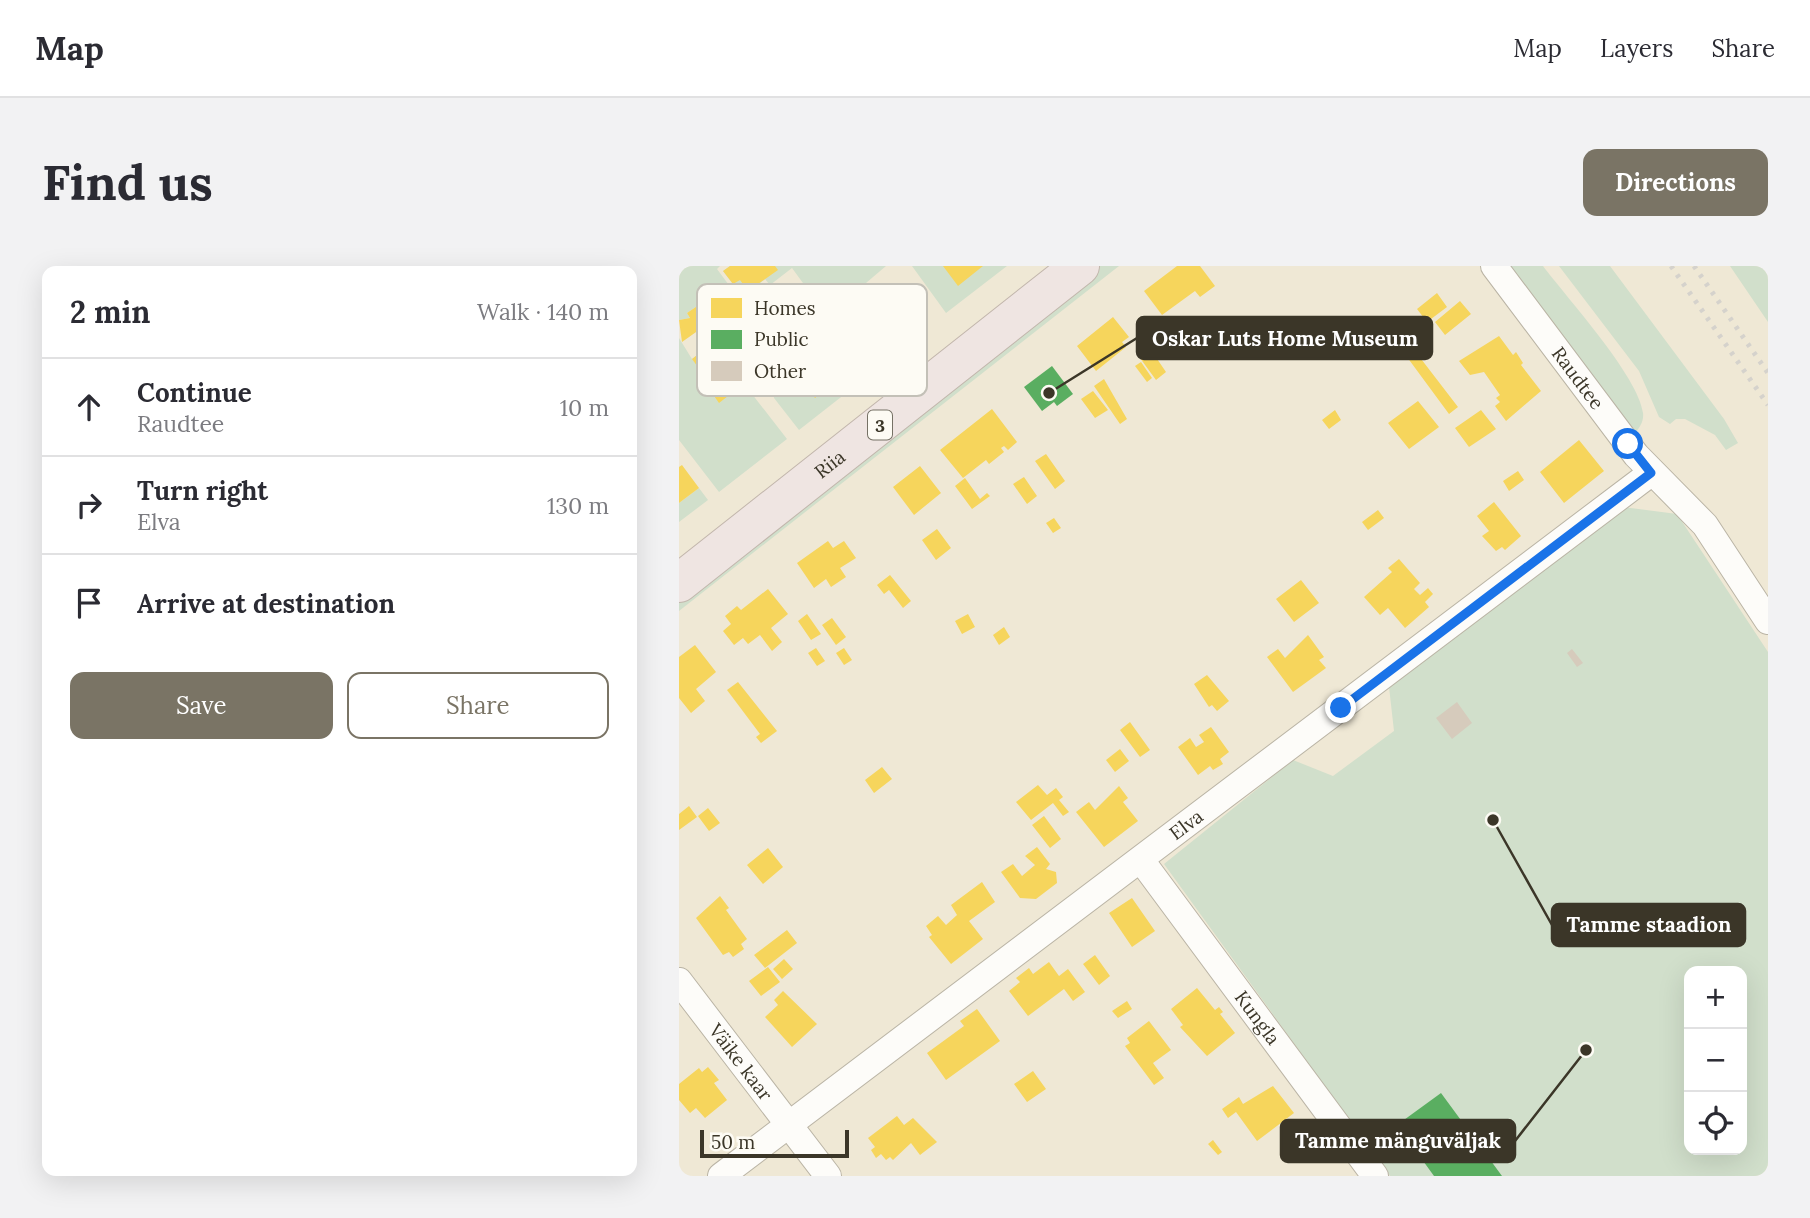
<!DOCTYPE html>
<meta charset="utf-8">
<style>
:root{--surface:#fff;--page:#f2f2f3;--text:#2b2b33;--muted:#7c7c81;--line:#e1e1e2;--accent:#7a7465}
body{margin:0;font-family:Lora,serif;background:var(--page);color:var(--text)}
.controls{position:absolute;right:21px;bottom:21px;display:grid;overflow:hidden;border-radius:14px;box-shadow:0 7px 28px #0002}
.controls button{width:63px;height:63px;display:grid;place-items:center;padding:0;border:0;border-bottom:2px solid var(--line);background:var(--surface);color:var(--text);font:35px sans-serif}
.scale{position:absolute;left:21px;bottom:18px;width:149px;box-sizing:border-box;padding-left:7px;border:4px solid #3b3628;border-top:0;font-size:19px;line-height:24px;white-space:nowrap;color:#3b3628;-webkit-text-stroke:5px #fdfbf4;paint-order:stroke}
.stop{position:absolute;width:21px;height:21px;margin:-16px;border:5px solid #1a73e8;border-radius:50%;background:#fff}
.stop.end{background:#1a73e8;border-color:#fff;box-shadow:0 2px 7px #0008}
.list{margin:0;padding:0;list-style:none}
h2{display:flex;justify-content:space-between;align-items:center;height:91px;margin:0;padding:0 28px;font-size:30px}
h2 small{font-size:23px;font-weight:400;color:var(--muted)}
.list li{display:grid;grid-template-columns:46px 1fr auto;gap:21px;align-items:center;box-sizing:border-box;height:98px;padding:0 28px;border-top:2px solid var(--line)}
.list b{display:block;font-size:26px;white-space:nowrap}
.list p{margin:0;font-size:23px;white-space:nowrap;color:var(--muted)}
.list em{font-size:23px;font-style:normal;color:var(--muted)}
.actions{display:flex;gap:14px;padding:21px 28px}
.actions a{flex:1;padding:16px 0;border:2px solid var(--accent);border-radius:14px;text-align:center;font-size:24px;color:var(--accent)}
.actions .main{background:var(--accent);color:#fff}
.icon{flex:none;width:38px;height:38px;fill:none;stroke:currentColor;stroke-width:2;stroke-linecap:round;stroke-linejoin:round}
.map{position:relative;flex:none;width:1089px;height:910px;overflow:hidden;border-radius:14px}
header{display:flex;align-items:center;gap:42px;box-sizing:border-box;height:98px;padding:0 35px;background:var(--surface);border-bottom:2px solid var(--line)}
header strong{font-size:33px}
nav{display:flex;gap:38px;margin-inline-start:auto;font-size:24px}
.intro{display:flex;align-items:center;justify-content:space-between;box-sizing:border-box;height:168px;padding:0 42px}
h1{margin:0;font-size:49px}
.button{padding:18px 32px;border-radius:14px;background:var(--accent);color:#fff;font-size:24px;font-weight:700}
main{display:flex;gap:42px;padding:0 42px}
aside{flex:1;background:var(--surface);border-radius:14px;box-shadow:0 7px 28px #0002}
.map>svg:first-child{display:block}
.green{fill:#d1dfcb;fill-rule:evenodd}
.homes{fill:#f6d55c}
.public{fill:#5aae61}
.building{fill:#d6cbbc}
.lines{fill:none;stroke-linecap:round;stroke-linejoin:round}
.minor-casing{stroke:#bab4a5;stroke-width:28}
.highway-casing{stroke:#c2b6ac;stroke-width:40}
.minor{stroke:#fdfcf9;stroke-width:26}
.highway{stroke:#efe5e2;stroke-width:38}
.rail{stroke:#d5d2cc;stroke-width:5;stroke-dasharray:3.5 7;stroke-linecap:butt}
.route{stroke:#1a73e8;stroke-width:9}
.labels{text-anchor:middle;dominant-baseline:central;stroke-width:7;stroke-linejoin:round;paint-order:stroke}
.shield{fill:#fdfbf4;stroke:#757165;stroke-width:2}
.shield-label{font-size:18px;font-weight:bold;fill:#3b3628}
.street-label{font-size:19px;fill:#3b3628;stroke:#fdfbf4}
.key{fill:#fdfbf4;stroke:#c3c0b7;stroke-width:2}
.key-label{font-size:19px;fill:#3b3628}
.leader{fill:none;stroke:#3b3628;stroke-width:2.5}
.callout-dot{fill:#3b3628;stroke:#fdfbf4;stroke-width:2.5}
.callout{fill:#3b3628;stroke:#3b3628;stroke-width:2.5}
.callout-label{font-size:21px;text-anchor:middle;font-weight:bold;fill:#fff}
</style>
<header>
<strong>Map</strong>
<nav><a>Map</a><a>Layers</a><a>Share</a></nav>
</header>
<div class="intro"><h1>Find us</h1><a class="button">Directions</a></div>
<main>
<aside>
<h2>2 min<small>Walk · 140 m</small></h2>
<ul class="list">
<li><svg class="icon" aria-label="ahead" viewBox="0 0 24 24"><path d="M12 20V5M6 11l6-6 6 6"/></svg><div><b>Continue</b><p>Raudtee</p></div><em>10 m</em></li>
<li><svg class="icon" aria-label="right" viewBox="0 0 24 24"><path d="M7 20v-9h11M14 6l5 5-5 5"/></svg><div><b>Turn right</b><p>Elva</p></div><em>130 m</em></li>
<li><svg class="icon" aria-label="arrive" viewBox="0 0 24 24"><path d="M6 21V4h12l-3 4 3 4H6"/></svg><div><b>Arrive at destination</b></div></li>
</ul>
<div class="actions"><a class="main">Save</a><a>Share</a></div>
</aside>
<div class="map">
<svg width="1089" height="910" viewBox="0 0 1089 910">
<rect width="100%" height="100%" fill="#efe8d5"/>
<path class="green" d="M0 0H41L38 3 67 42 48 57 66 81 73 85 81 104 82 120 32 55 50 42 39 26 8 47 11 52 0 54Z
M51 0H207L187 17 202 36 180 54 203 81 240 51 249 62 209 94 192 75 175 87 113 2 91 19 86 13 80 18 84 24 68 37 44 5Z
M233 0H328L267 47Z
M418 0H440L0 345V330Z
M830 0H864C888 32 960 111 964 147 965 155 961 161 956 167Z
M880 0H931L1045 153 1059 177 1047 184 1036 169 1006 153H997L991 158 980 151 960 105Z
M1051 0H1089V56Z
M126 47 140 62 117 81 122 89 132 81 136 86 150 74 180 117 120 164 95 132 91 85 130 62 124 54Z
M0 72 13 93 35 76 39 78 56 99 59 110 108 173 40 226 0 174Z
M20 222 29 234 0 256V237Z
M944 241 998 248 1089 386V910H711L485 598 614 494 654 510 715 465 710 421ZM1010 705H1063V884H1010Z"/>
<path class="homes" d="M51 0H96L99 4 69 25 61 14 54 18 44 5Z
M264 0H304L279 20Z
M498 0H521L536 20 521 31 516 25 483 49 465 25Z
M39 26 51 42 3 76 0 54 11 52 8 47Z
M758 27 768 41 748 56 738 43Z
M781 35 792 48 766 69 756 56Z
M434 51 450 71 443 76 447 81 417 105 398 80Z
M820 70 834 89 837 86 844 97 842 99 862 125 827 155 816 140 821 136 817 132 821 129 805 106 791 109 780 95Z
M150 74 172 102 136 132 130 124 121 131 109 117 118 110 112 103 126 93 122 89 132 81 135 86Z
M35 76 59 110 56 112 62 120 40 137 33 127 36 124 13 93Z
M472 84 487 106 477 114 461 92Z
M736 85 779 141 770 148 728 91Z
M462 96 473 112 468 116 456 100Z
M425 113 448 153 441 158 415 120Z
M414 125 429 144 416 152 402 133Z
M739 135 760 161 730 183 709 157Z
M313 143 338 176 329 184 325 180 322 182 325 186 310 198 307 194 284 212 261 184Z
M656 144 662 154 650 163 643 154Z
M802 144 817 163 790 181 776 162Z
M900 174 925 205 885 237 861 206Z
M367 188 386 215 376 223 356 195Z
M3 199 20 222 0 237V201Z
M241 200 262 227 235 249 214 221Z
M839 205 845 214 830 225 824 215Z
M345 211 358 230 348 238 334 218Z
M286 212 301 233 308 227 311 230 293 243 276 220Z
M815 236 842 270 826 284 823 281 817 285 803 270 810 265 798 250Z
M699 244 705 252 689 264 683 256Z
M375 252 382 262 374 267 367 257Z
M258 263 272 282 257 294 243 274Z
M149 275 154 282 165 275 177 292 161 302 167 311 152 321 147 313 135 322 118 297Z
M720 293 741 317 735 323 741 329 749 322 754 328 746 336 750 341 726 362 709 342 701 349 685 331 713 306 709 302Z
M211 309 232 335 224 342 210 324 205 328 198 319Z
M622 314 640 337 615 356 597 333Z
M89 323 109 348 92 362 103 376 93 385 81 369 69 378 64 372 55 379 44 365 52 358 46 350 58 340 62 344Z
M128 348 142 368 132 374 119 355Z
M289 348 296 361 283 368 276 355Z
M153 352 167 371 157 379 143 359Z
M325 361 331 371 320 379 314 369Z
M629 369 645 391 640 394 647 402 614 426 588 391 599 383 606 392Z
M16 379 37 406 17 423 26 435 12 447 0 432V391Z
M137 382 146 395 138 400 129 387Z
M165 382 173 394 165 399 157 387Z
M528 409 550 435 538 445 533 439 530 441 515 418Z
M59 416 98 465 82 477 77 471 81 468 48 424Z
M451 456 471 484 461 491 441 464Z
M532 461 550 486 541 493 544 498 534 504 531 500 519 509 499 481 511 472 517 481 525 476 520 469Z
M441 483 450 495 436 506 427 494Z
M203 501 213 513 195 527 186 514Z
M359 519 368 529 377 522 384 531 380 534 390 546 384 550 374 537 352 554 337 536Z
M440 520 449 532 444 536 459 555 425 581 397 546 410 536 416 544Z
M10 540 18 551 0 564V548Z
M29 542 41 557 30 565 19 550Z
M365 550 382 573 371 582 353 559Z
M358 581 371 598 367 603 377 606 378 617 357 633 341 632 322 606 334 598 343 610 356 599 346 590Z
M89 582 104 601 84 618 68 599Z
M303 616 316 636 290 655 304 673 272 698 250 671 253 669 247 660 259 650 267 659 278 649 272 639Z
M41 630 50 642 47 644 68 673 62 678 65 683 54 691 50 686 44 689 17 652Z
M453 632 476 665 453 681 430 647Z
M108 664 118 677 86 702 75 689Z
M416 689 431 710 420 719 404 698Z
M105 693 114 703 103 713 94 703Z
M370 696 380 710 389 703 406 726 394 735 385 723 349 750 330 725 341 716 337 712 350 702 354 708Z
M89 701 101 716 82 730 70 715Z
M518 722 536 744 540 741 544 746 541 748 556 767 528 790 501 761 504 759 492 743Z
M104 725 138 758 113 781 86 751 99 739 95 734Z
M448 735 453 743 439 752 433 745Z
M298 743 321 775 267 814 248 787 285 760 281 755Z
M470 755 492 784 474 797 485 812 475 819 446 780 451 777 448 772Z
M29 801 40 814 35 817 48 834 26 852 17 842 11 847 0 834V818L20 802 23 806Z
M354 805 367 823 348 836 335 818Z
M594 820 615 847 578 875 557 846 549 852 543 843 560 831 564 838Z
M218 850 225 859 234 852 258 876 241 889 232 877 214 894 211 891 207 894 202 888 197 892 192 884 196 881 189 872Z
M534 874 543 886 539 889 529 878Z"/>
<path class="public" d="M373 100 394 128 378 140 375 136 363 145 345 121Z
M762 827 823 910H755L718 859Z"/>
<path class="building" d="M893 383 904 397 898 401 888 387Z
M778 436 793 457 773 473 757 452Z"/>
<g class="lines">
<defs>
<g id="minor">
<path id="s1" d="M815 0 957 189 1026 259 1089 355"/>
<path id="s2" d="M462 594 696 910"/>
<path id="s3" d="M0 715 149 910"/>
<path id="s4" d="M42 910 972 207"/>
</g>
<g id="highway">
<path id="s5" d="M0 317 401 0"/>
</g>
</defs>
<use href="#minor" class="minor-casing"/>
<use href="#highway" class="highway-casing"/>
<use href="#minor" class="minor"/>
<use href="#highway" class="highway"/>
<path class="rail" d="M992 0 1089 139
M1015 0 1089 107"/>
</g>
<g class="lines">
<path class="route" d="M662 442 972 207 949 178"/>
</g>
<g class="labels">
<rect class="shield" x="189" y="144.5" width="24" height="29" rx="5"/>
<g class="shield-label">
<text x="201" y="159">3</text>
</g>
<g class="street-label">
<text stroke="none"><textPath href="#s1" startOffset="140">Raudtee</textPath></text>
<text stroke="none"><textPath href="#s5" startOffset="192">Riia</textPath></text>
<text stroke="none"><textPath href="#s4" startOffset="583">Elva</textPath></text>
<text stroke="none"><textPath href="#s2" startOffset="196">Kungla</textPath></text>
<text stroke="none"><textPath href="#s3" startOffset="102">Väike kaar</textPath></text>
</g>
</g>
<rect x="18" y="18" width="230" height="112" rx="10" class="key"/>
<rect x="32" y="32" width="31" height="20" fill="#f6d55c"/>
<rect x="32" y="64" width="31" height="19" fill="#5aae61"/>
<rect x="32" y="95" width="31" height="20" fill="#d6cbbc"/>
<g class="key-label">
<text x="75" y="49">Homes</text>
<text x="75" y="80">Public</text>
<text x="75" y="112">Other</text>
</g>
<path class="leader" d="M370 127L458 72M814 554L873 659M907 784L836 875"/>
<g class="callout-dot">
<circle cx="370" cy="127" r="7"/>
<circle cx="814" cy="554" r="7"/>
<circle cx="907" cy="784" r="7"/>
</g>
<g class="callout">
<rect x="458" y="51" width="295" height="42" rx="7"/>
<rect x="873" y="638" width="193" height="42" rx="7"/>
<rect x="602" y="854" width="234" height="42" rx="7"/>
</g>
<g class="callout-label">
<text x="606" y="80">Oskar Luts Home Museum</text>
<text x="970" y="666">Tamme staadion</text>
<text x="719" y="882">Tamme mänguväljak</text>
</g>
</svg>
<div class="controls">
<button>+</button>
<button>−</button>
<button><svg class="icon" aria-label="locate" viewBox="0 0 24 24"><circle cx="12" cy="12" r="6"/><path d="M12 2v4M12 18v4M2 12h4M18 12h4"/></svg></button>
</div>
<div class="scale">50 m</div>
<div class="stop" style="left:949px;top:178px"></div>
<div class="stop end" style="left:662px;top:442px"></div>
</div>
</main>
